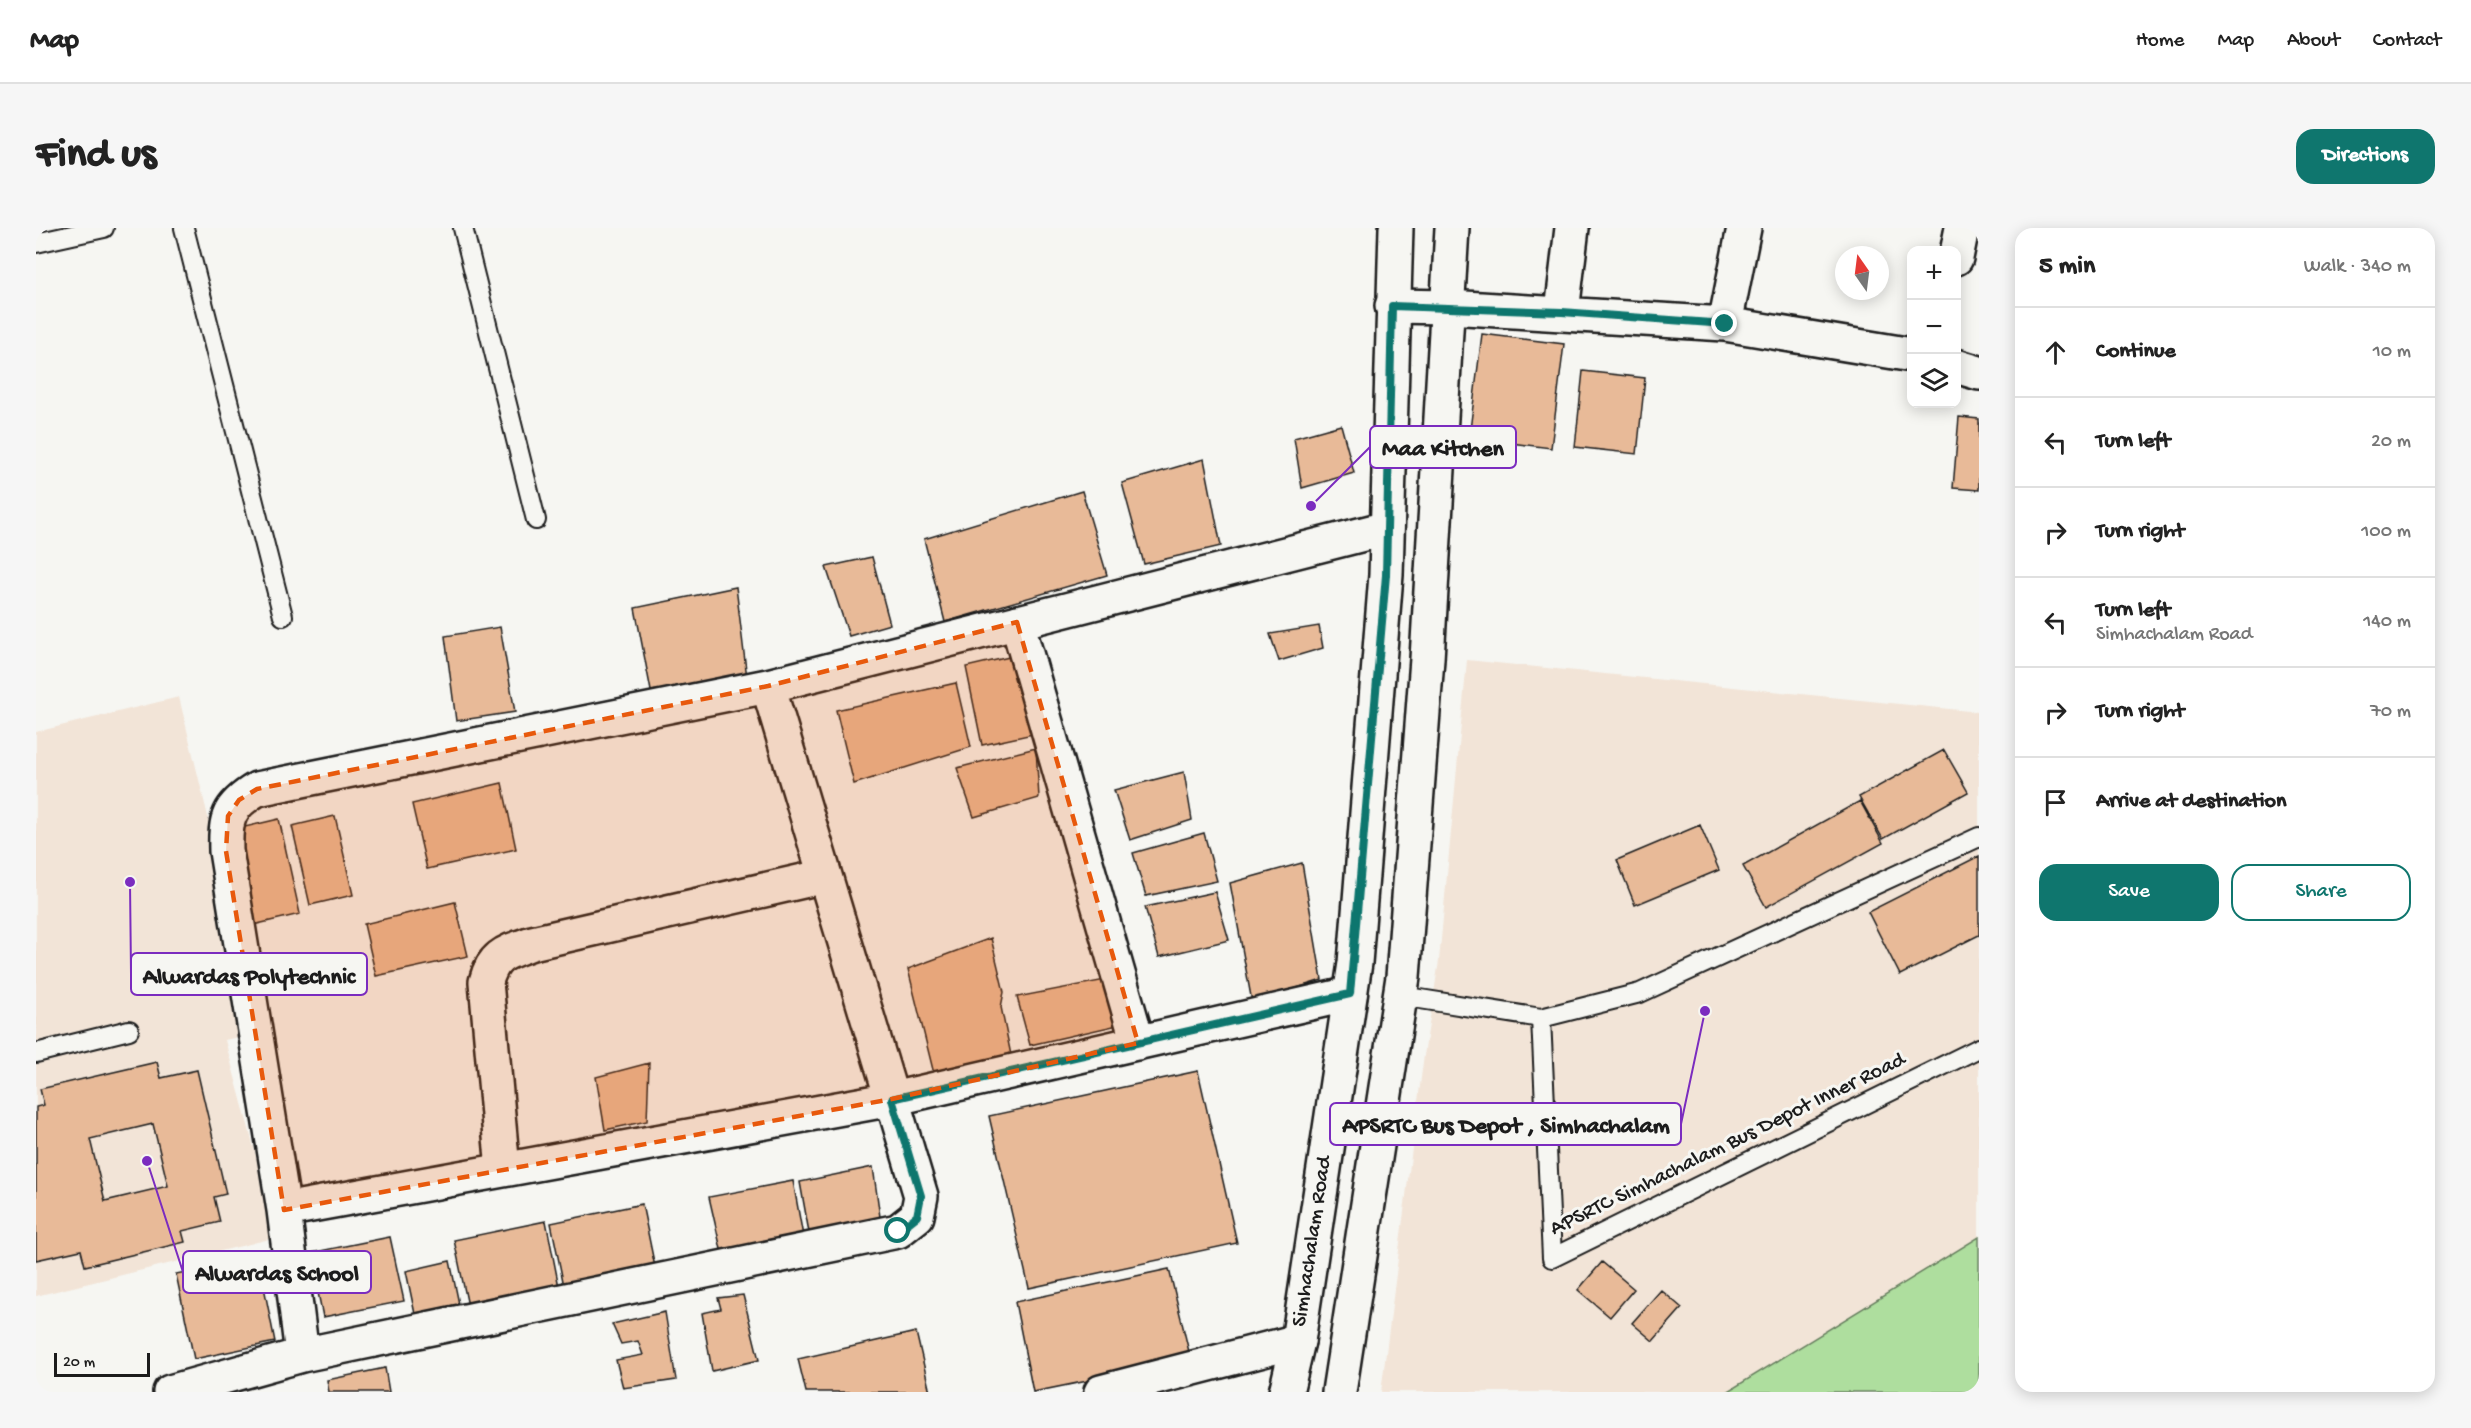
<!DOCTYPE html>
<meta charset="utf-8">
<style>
:root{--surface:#fff;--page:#f6f6f6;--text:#222;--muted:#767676;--line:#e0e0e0;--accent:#0f766e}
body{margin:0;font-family:"Gochi Hand",sans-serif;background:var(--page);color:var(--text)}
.controls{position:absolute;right:18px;top:18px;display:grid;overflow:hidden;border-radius:12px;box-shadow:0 3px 15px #0003}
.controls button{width:54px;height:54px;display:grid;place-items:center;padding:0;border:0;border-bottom:2px solid var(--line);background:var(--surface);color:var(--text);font:30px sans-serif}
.compass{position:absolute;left:1799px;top:18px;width:54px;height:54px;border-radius:50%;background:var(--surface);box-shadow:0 3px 15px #0003;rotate:346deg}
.scale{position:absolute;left:18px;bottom:15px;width:96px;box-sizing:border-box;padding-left:6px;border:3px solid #1c1c1c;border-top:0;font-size:16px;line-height:21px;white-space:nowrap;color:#1c1c1c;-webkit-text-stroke:4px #f6f6f2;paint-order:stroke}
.stop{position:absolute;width:18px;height:18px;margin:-14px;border:4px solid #0f766e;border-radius:50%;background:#fff}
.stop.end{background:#0f766e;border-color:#fff;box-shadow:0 2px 6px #0008}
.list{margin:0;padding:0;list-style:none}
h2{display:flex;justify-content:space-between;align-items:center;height:78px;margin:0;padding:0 24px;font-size:26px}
h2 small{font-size:20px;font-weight:400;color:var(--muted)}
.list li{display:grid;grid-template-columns:39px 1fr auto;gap:18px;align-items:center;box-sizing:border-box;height:90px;padding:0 24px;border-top:2px solid var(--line)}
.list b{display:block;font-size:22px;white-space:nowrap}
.list p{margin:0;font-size:20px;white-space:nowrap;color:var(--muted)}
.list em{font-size:20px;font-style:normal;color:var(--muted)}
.actions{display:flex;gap:12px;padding:18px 24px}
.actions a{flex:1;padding:14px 0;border:2px solid var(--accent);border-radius:18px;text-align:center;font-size:21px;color:var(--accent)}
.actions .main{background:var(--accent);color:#fff}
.icon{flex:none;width:33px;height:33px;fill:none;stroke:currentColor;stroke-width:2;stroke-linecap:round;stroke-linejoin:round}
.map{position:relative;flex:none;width:1943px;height:1164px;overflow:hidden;border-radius:18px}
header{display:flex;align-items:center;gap:36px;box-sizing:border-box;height:84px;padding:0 30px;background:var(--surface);border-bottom:2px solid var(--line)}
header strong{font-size:28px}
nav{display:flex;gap:33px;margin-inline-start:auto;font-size:21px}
.intro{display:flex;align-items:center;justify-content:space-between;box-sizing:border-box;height:144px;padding:0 36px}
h1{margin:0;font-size:42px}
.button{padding:15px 27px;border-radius:18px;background:var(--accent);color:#fff;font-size:21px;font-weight:700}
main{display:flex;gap:36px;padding:0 36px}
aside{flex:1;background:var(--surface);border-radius:18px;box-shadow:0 3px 15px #0003}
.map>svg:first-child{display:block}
.built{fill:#f2e4d7}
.green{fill:#aede9e;stroke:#657d5d;stroke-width:1.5}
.building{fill:#e8ba98;stroke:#1c1c1c;stroke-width:1.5;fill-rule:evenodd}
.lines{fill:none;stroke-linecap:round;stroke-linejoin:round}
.service-casing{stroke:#1c1c1c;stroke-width:22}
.minor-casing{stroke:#1c1c1c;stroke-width:38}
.primary-casing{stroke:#1c1c1c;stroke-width:38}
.service{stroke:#f6f6f2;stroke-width:18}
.minor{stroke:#f6f6f2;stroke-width:33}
.primary{stroke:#f6f6f2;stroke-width:33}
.route{stroke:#0f766e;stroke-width:8}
.marked{fill:#e8590c;fill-opacity:0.2;stroke:#e8590c;stroke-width:4.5;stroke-dasharray:12 8;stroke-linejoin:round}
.labels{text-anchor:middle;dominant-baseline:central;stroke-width:6;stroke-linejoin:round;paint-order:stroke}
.street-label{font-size:22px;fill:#1c1c1c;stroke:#f6f6f2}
.leader{fill:none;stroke:#7b2cbf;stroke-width:2}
.callout-dot{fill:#7b2cbf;stroke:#f6f6f2;stroke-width:2}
.callout{fill:#f6f6f2;stroke:#7b2cbf;stroke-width:2}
.callout-label{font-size:24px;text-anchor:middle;font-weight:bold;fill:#1c1c1c}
</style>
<header>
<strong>Map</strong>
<nav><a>Home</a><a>Map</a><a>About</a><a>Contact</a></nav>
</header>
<div class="intro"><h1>Find us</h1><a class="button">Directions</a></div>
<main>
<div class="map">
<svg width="1943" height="1164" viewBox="0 0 1943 1164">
<rect width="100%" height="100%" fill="#f6f6f2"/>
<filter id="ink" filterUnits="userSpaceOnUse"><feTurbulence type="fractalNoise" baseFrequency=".0167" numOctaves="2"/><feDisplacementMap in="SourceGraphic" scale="12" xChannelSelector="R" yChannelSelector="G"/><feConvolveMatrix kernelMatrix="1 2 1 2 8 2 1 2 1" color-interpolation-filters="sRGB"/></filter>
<g filter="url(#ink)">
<path class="built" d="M1431 432 1943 484V1009L1691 1164H1345L1387 834 1403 733Z
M143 469 224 804 189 812 242 1009 0 1068V504Z"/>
<path class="green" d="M1943 1009V1164H1691Z"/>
<path class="building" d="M1446 106 1528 116 1515 220 1433 210Z
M1547 143 1609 150 1601 226 1539 219Z
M1923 189 1943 191V262L1917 260Z
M1305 197 1318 245 1266 260 1258 210Z
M1168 231 1185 318 1108 336 1086 255Z
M1046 263 1071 347 909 394 888 311Z
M836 329 854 396 813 408 790 339Z
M700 359 711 450 615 463 599 380Z
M1283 398 1287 420 1243 433 1234 406Z
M464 399 479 484 420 493 409 408Z
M982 427 997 506 946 517 930 439Z
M920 455 935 519 818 556 800 482Z
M1000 520 1003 570 938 589 921 540Z
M1908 522 1932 564 1847 611 1823 569Z
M1148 544 1156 592 1094 612 1078 562Z
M466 555 480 621 391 641 376 576Z
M1824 573 1847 615 1730 679 1707 638Z
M299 588 317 667 274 677 256 598Z
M243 591 264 686 217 697 196 602Z
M1664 597 1683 642 1599 677 1581 632Z
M1168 605 1181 653 1110 668 1097 625Z
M1943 628V707L1864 747 1832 684Z
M1266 635 1286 752 1216 774 1194 655Z
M1179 664 1193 712 1123 729 1109 679Z
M419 674 432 728 340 748 328 696Z
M955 710 968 764 965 779 975 827 899 850 872 741Z
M1069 752 1082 797 994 817 981 769Z
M121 834 125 850 161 842 190 966 178 969 184 994 146 1003 149 1014 49 1038 45 1022 0 1032V879L8 877 4 861ZM117 896 132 958 69 973 54 911Z
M613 835 611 893 569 902 560 849Z
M1162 843 1201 1015 993 1060 953 888Z
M837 939 845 996 774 1010 764 954Z
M757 953 767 1008 687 1030 673 969Z
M606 976 619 1039 528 1058 515 995Z
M510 993 523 1059 432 1078 418 1012Z
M354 1009 368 1073 287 1089 274 1025Z
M222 1029 239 1114 158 1131 140 1046Z
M414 1033 423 1076 379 1086 370 1043Z
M1566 1034 1598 1061 1574 1089 1542 1062Z
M1133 1041 1155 1132 997 1164 979 1074Z
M1625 1062 1646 1080 1617 1113 1596 1095Z
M707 1067 723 1132 676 1143 666 1085 685 1081 682 1070Z
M629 1084 640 1152 587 1160 580 1132 607 1127 602 1113 585 1116 576 1096Z
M880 1104 894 1164H770L762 1131Z
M349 1140 353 1164H293L291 1152Z"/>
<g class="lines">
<defs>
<path id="service" d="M148 0 247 388
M427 0 500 292
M0 15 68 0
M1365 768 1505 790 1604 765 1943 609
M1505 790 1516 1030 1943 820
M0 825 93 802"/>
<path id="minor" d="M1920 30 1926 0
M1413 79 1689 96 1876 127
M1526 84 1536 0
M1689 96 1708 0
M1920 138 1943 145
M981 394 1102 815
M732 458 1351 300
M467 942 450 754C457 726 471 724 496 715L789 648
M248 982 856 871 732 458 221 561C192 578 189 590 190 623L248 982 266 1127
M134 1164 266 1127 862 1003 881 988 885 968 856 871 1314 766
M1065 1164 1262 1113"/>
<g id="primary">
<path d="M1356 78 1413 79"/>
<path id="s1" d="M1250 1164 1262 1113 1319 735 1350 347 1360 0"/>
<path d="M1303 1164 1367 749 1391 431 1416 0"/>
</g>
</defs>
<use href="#service" class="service-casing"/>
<use href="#minor" class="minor-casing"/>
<use href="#primary" class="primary-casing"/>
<use href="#service" class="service"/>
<use href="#minor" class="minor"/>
<use href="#primary" class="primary"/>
</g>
</g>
<g class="lines" filter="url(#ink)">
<path class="route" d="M862 1003 881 988 885 968 856 871 1314 766 1350 347 1356 78 1526 84 1689 96"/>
</g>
<path class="marked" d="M981 394 1102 815 856 871 248 982 190 623 192 588 203 572 221 561 732 458Z"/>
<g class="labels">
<g class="street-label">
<text transform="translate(1692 917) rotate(-26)">APSRTC Simhachalam Bus Depot Inner Road</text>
<text stroke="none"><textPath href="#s1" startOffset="153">Simhachalam Road</textPath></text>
</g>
</g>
<path class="leader" d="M1275 278L1334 219M94 654L95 746M1669 783L1645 896M111 933L147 1044"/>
<g class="callout-dot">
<circle cx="1275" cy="278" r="6"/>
<circle cx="94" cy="654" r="6"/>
<circle cx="1669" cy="783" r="6"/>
<circle cx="111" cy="933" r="6"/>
</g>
<g class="callout">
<rect x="1334" y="198" width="146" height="42" rx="6"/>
<rect x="95" y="725" width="236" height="42" rx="6"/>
<rect x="1294" y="875" width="351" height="42" rx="6"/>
<rect x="147" y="1023" width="188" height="42" rx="6"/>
</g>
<g class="callout-label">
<text x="1407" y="227">Maa Kitchen</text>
<text x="213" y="755">Alwardas Polytechnic</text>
<text x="1470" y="904">APSRTC Bus Depot , Simhachalam</text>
<text x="241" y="1052">Alwardas School</text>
</g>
</svg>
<div class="controls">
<button>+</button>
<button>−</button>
<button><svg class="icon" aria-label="layers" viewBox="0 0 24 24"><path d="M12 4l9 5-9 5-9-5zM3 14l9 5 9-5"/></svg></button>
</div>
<svg class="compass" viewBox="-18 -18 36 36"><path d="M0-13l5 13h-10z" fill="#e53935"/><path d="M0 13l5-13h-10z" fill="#767676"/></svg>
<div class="scale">20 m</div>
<div class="stop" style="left:862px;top:1003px"></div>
<div class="stop end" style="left:1689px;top:96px"></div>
</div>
<aside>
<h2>5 min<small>Walk · 340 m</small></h2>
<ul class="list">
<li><svg class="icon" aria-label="ahead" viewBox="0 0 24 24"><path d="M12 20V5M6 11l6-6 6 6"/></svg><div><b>Continue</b></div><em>10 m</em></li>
<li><svg class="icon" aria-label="left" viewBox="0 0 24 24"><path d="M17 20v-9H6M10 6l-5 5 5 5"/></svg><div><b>Turn left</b></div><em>20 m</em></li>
<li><svg class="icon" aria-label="right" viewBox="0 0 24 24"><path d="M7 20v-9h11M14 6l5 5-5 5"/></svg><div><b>Turn right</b></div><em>100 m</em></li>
<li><svg class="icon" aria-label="left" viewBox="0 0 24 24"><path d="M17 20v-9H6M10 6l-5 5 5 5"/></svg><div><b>Turn left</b><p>Simhachalam Road</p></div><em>140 m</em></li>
<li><svg class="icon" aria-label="right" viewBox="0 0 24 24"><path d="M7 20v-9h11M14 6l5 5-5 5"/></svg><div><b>Turn right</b></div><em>70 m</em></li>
<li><svg class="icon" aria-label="arrive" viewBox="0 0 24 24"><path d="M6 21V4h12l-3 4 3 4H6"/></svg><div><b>Arrive at destination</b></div></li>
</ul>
<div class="actions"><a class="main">Save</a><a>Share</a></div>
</aside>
</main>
